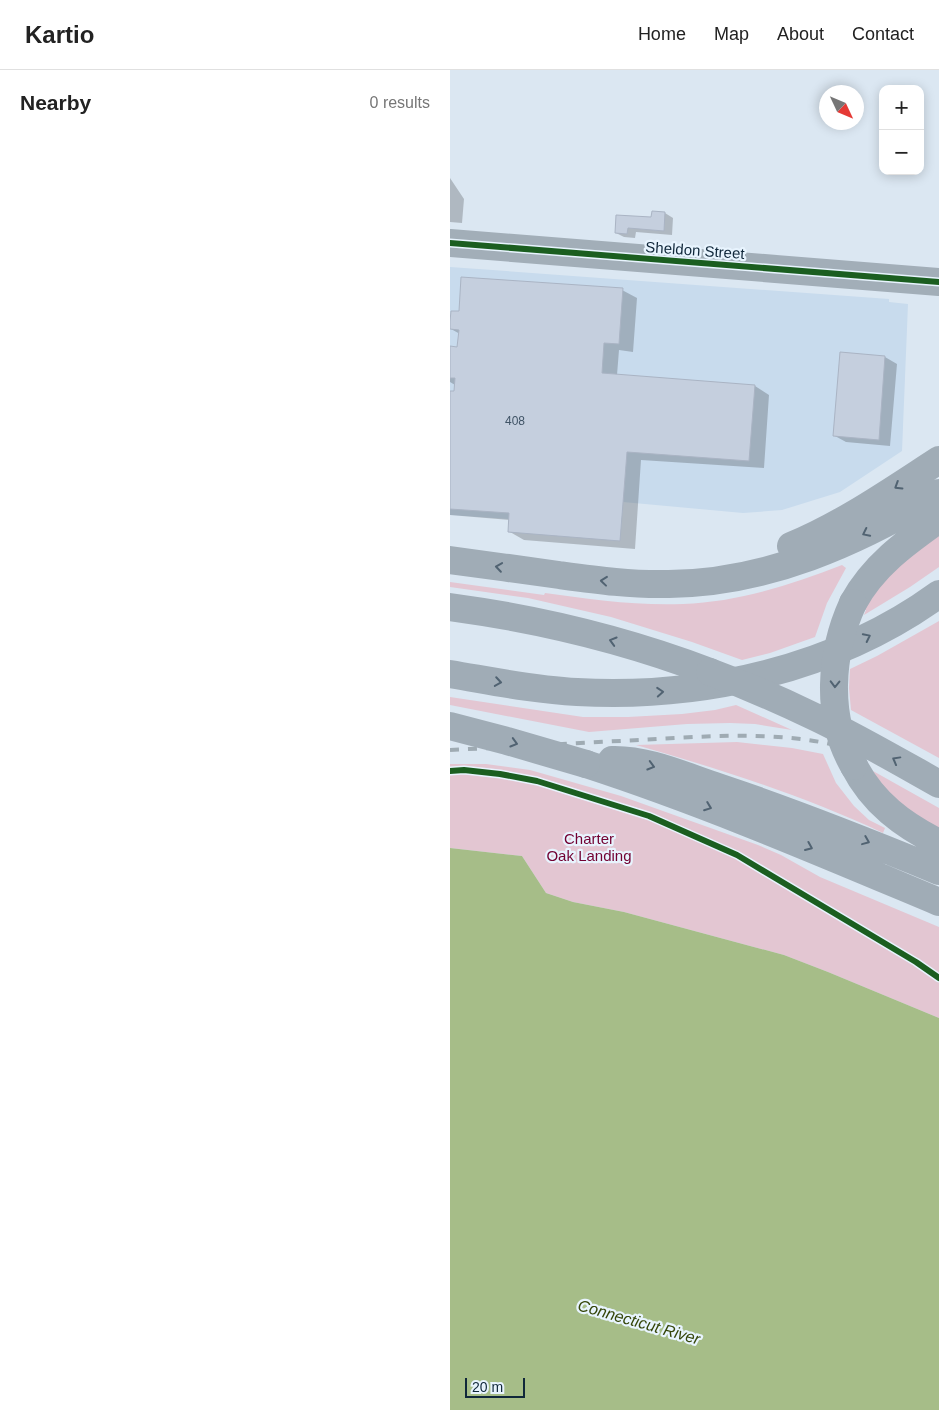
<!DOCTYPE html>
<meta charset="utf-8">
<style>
:root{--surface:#fff;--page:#f6f6f6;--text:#222;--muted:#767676;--line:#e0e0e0}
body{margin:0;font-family:Arial,sans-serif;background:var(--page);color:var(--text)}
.controls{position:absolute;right:15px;top:15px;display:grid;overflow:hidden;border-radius:10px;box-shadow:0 2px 12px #0003}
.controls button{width:45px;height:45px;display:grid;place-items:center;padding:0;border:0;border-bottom:1px solid var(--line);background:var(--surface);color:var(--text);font:25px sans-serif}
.compass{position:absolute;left:369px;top:15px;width:45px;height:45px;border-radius:50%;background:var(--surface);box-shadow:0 2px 12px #0003;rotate:134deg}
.scale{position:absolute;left:15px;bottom:12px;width:60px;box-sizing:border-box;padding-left:5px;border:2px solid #10273a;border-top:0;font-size:14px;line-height:18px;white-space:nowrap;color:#10273a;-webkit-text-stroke:4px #e8f4fe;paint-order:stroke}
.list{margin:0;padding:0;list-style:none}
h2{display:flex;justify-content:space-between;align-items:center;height:65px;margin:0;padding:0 20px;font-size:21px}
h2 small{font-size:16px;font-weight:400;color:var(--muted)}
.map{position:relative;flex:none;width:489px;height:1340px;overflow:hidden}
header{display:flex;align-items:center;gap:30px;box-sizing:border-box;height:70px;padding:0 25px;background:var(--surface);border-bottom:1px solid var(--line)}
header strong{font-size:24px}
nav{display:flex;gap:28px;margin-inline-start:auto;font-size:18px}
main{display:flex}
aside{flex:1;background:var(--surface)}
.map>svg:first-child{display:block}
.built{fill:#c8dbed}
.green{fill:#e3c6d2}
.water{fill:#a6bd88}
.shadow{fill:#0003}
.building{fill:#c5cfde;stroke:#aab4c4}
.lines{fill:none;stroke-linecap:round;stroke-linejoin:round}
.secondary{stroke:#a2aeb8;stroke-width:28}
.highway{stroke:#a0acb6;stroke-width:28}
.rail{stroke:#9fabb3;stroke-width:4;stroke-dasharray:9 9;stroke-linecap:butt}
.highway-bridge{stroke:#a0acb6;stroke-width:28}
.cycleway-casing{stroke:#e8f4fe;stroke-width:9}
.cycleway{stroke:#1b5e20;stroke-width:6}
.oneway{stroke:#516372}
.labels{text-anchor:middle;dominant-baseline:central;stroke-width:4.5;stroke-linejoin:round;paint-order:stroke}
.number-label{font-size:12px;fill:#405466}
.street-label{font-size:15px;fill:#10273a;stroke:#e8f4fe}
.park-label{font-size:15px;fill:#720132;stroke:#e8f4fe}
.water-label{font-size:16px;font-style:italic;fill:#35460a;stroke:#e8f4fe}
</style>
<header>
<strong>Kartio</strong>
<nav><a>Home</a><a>Map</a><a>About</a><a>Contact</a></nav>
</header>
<main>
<aside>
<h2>Nearby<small>0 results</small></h2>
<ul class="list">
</ul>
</aside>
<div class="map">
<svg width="489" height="1340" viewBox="0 0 489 1340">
<rect width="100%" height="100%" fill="#dbe7f2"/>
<path class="built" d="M0 197 439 229V232L458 234 452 381 390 422 332 440 293 443 173 432 170 471 58 462 59 449 0 445Z"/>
<path class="green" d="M489 462V497L460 517 414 545 416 540 413 538 430 513Z
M392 495 396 498 377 533 365 567 320 583 292 590 242 572 161 547 78 528 0 517V512L94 525 95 523C140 529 186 536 233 534 288 532 341 515 392 495Z
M489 551V688L401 640 399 618 400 599 427 586Z
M0 627 133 647H178L232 644 265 640 286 635 342 660 305 654 280 653 237 654 139 662 0 635Z
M287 672 342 678 373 684 386 713 404 736 419 750 435 758 433 763C354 726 270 699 186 675Z
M0 694H36L80 700 171 726 308 775 331 785 370 807 489 857V948L378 902 334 885 174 842 123 832 96 823 72 786 0 778Z
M423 701 489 738V761L468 749 431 716Z"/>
<path class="water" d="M0 778 72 786 96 823 123 832 174 842 334 885 378 902 489 948V1340H0Z"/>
<path class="shadow" d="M0 108 14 129 12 153 0 152Z
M215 143 223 148 222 165 186 162 185 168 174 167 166 163 167 146 203 149Z
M172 220 187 228 183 282 169 280 167 305 305 316 319 325 314 398 191 390 185 479 74 470 60 462V450L0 445V322H6L5 315 0 312V278H9L10 264 1 259Z
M435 287 447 294 440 376 396 372 385 366Z"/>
<path class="building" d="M202 141 215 142 214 161 178 158 177 164 165 163 166 145 201 147Z
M11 207 173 218 169 274 154 273 152 303 305 315 299 391 177 382 170 471 58 462 59 443 0 439V321H4L5 308H0V276L7 277 9 260 0 259V251L1 241H9Z
M390 282 435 286 429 370 383 366Z"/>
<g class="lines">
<path class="secondary" d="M0 173 489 212"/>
<path class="highway" d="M341 476C394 454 441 421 489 390
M0 490C36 495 73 500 109 505 146 510 182 515 219 514 317 513 407 473 489 423
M403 533C423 496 455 473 489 449
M0 537C89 549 176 570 260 602
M0 604C42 611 85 620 127 622 253 629 386 599 489 524
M162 690C198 689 234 706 268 717 343 742 416 771 489 801
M136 694C256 733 372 783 489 832
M404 696C423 733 453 755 489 773"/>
<path class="rail" d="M0 680C63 677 126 673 189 670 262 666 340 659 411 682 439 691 464 706 489 720"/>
<path class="highway-bridge" d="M403 533C380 583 375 647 404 696
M260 602C295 615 330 630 365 647 407 667 448 691 489 714
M0 656 57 671 136 694"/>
<defs>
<path id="cycleway" d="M0 173 489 212
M0 701 14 700 50 704 87 711 199 746 287 785 466 892 489 908"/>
</defs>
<use href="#cycleway" class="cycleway-casing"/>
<use href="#cycleway" class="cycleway"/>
</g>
<defs><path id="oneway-chevron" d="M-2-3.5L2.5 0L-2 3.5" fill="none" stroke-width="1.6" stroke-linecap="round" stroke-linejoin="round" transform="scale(1.25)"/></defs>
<g class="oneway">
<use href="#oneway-chevron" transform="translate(448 416) rotate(148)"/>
<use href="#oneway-chevron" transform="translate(416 463) rotate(154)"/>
<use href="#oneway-chevron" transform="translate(49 497) rotate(-172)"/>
<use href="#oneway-chevron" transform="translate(154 511) rotate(-174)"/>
<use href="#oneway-chevron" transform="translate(417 567) rotate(-26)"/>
<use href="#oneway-chevron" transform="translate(163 571) rotate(-164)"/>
<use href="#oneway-chevron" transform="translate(48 612) rotate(9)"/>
<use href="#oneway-chevron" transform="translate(385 614) rotate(91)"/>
<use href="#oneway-chevron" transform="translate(210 622) rotate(-4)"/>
<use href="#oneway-chevron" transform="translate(64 673) rotate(16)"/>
<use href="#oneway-chevron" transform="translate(446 690) rotate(-151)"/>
<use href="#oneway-chevron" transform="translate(201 696) rotate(16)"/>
<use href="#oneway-chevron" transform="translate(258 737) rotate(21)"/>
<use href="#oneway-chevron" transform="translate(416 771) rotate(22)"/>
<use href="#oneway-chevron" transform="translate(359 777) rotate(23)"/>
</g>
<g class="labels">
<g class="number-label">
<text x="65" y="351">408</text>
</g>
<g class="street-label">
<text transform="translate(245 180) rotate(4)">Sheldon Street</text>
</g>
<g class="park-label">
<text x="139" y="768">Charter<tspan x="139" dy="17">Oak Landing</tspan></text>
</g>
<g class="water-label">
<text transform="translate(189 1252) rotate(16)">Connecticut River</text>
</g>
</g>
</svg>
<div class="controls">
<button>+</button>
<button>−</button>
</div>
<svg class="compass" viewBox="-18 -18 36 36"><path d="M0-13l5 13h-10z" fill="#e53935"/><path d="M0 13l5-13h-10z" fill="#767676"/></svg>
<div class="scale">20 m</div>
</div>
</main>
